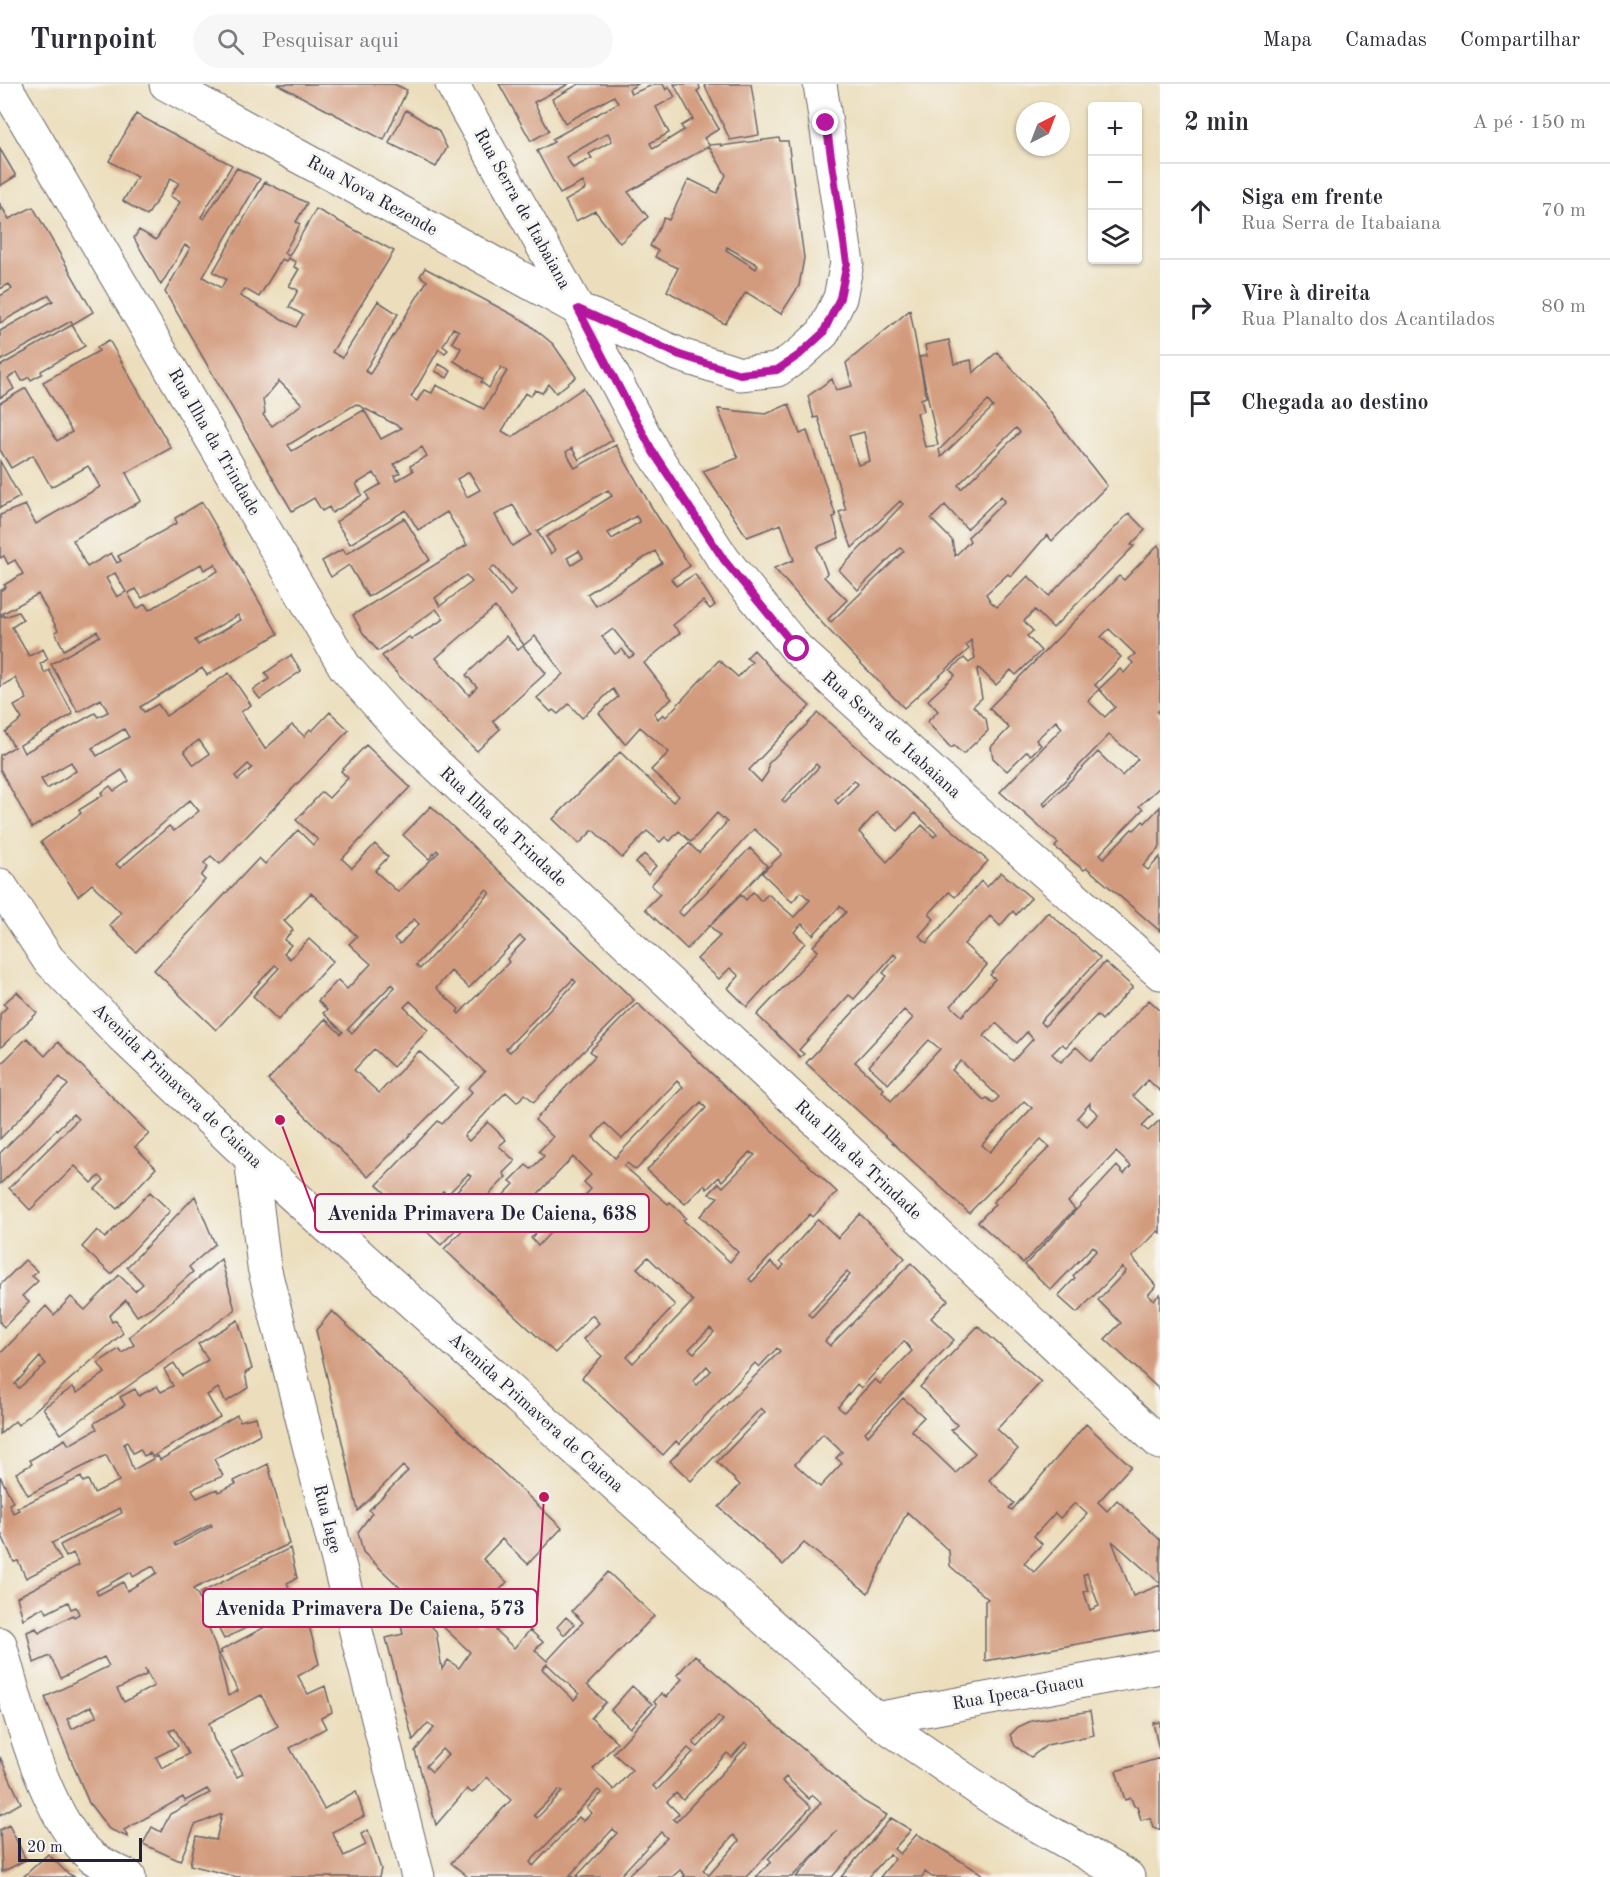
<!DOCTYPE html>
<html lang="pt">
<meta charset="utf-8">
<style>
:root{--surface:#fff;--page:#f7f7f7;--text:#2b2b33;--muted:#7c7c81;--line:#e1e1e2}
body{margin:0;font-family:"Old Standard TT",serif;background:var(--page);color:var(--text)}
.controls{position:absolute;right:18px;top:18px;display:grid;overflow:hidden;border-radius:6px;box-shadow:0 2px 4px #0004}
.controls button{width:54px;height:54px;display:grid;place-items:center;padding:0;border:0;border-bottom:2px solid var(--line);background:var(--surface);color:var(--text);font:30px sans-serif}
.compass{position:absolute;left:1016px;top:18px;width:54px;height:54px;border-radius:50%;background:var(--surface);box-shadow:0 2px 4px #0004;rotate:42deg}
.scale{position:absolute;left:18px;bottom:15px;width:124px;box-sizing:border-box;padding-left:6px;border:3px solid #22223b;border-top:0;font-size:16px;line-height:21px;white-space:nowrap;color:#22223b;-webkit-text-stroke:4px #f6f6f2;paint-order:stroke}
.stop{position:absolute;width:18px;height:18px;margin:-14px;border:4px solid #b5179e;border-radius:50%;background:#fff}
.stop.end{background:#b5179e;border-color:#fff;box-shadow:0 2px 6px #0008}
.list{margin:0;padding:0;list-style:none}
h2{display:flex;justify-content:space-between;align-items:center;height:78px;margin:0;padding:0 24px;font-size:26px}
h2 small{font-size:20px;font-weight:400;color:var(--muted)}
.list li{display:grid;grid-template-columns:39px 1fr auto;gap:18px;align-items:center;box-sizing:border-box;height:96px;padding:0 24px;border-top:2px solid var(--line)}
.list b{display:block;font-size:22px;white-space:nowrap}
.list p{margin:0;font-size:20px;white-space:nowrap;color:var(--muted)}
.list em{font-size:20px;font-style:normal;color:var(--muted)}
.icon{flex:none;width:33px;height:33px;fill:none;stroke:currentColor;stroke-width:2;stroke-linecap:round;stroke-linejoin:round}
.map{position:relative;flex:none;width:1160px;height:1793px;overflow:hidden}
header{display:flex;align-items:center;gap:36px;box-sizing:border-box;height:84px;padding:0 30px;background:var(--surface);border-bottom:2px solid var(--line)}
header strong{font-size:28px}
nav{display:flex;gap:33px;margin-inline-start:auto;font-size:21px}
.search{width:420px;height:54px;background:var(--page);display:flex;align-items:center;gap:15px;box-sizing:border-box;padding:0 21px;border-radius:33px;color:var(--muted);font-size:22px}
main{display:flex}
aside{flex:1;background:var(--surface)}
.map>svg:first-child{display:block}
.building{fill:#d39b7e;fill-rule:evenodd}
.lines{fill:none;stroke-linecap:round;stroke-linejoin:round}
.minor-casing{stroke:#696468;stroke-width:35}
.minor{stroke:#fff;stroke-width:33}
.route{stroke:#b5179e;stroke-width:8}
.labels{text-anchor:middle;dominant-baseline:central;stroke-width:6;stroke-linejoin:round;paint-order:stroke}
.street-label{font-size:18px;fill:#22223b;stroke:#f6f6f2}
.leader{fill:none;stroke:#c2185b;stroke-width:2}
.callout-dot{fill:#c2185b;stroke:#f6f6f2;stroke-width:2}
.callout{fill:#f6f6f2;stroke:#c2185b;stroke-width:2}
.callout-label{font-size:20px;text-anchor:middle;font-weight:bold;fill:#22223b}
</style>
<header>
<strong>Turnpoint</strong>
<div class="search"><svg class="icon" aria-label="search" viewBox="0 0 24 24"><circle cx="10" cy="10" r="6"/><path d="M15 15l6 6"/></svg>Pesquisar aqui</div>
<nav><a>Mapa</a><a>Camadas</a><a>Compartilhar</a></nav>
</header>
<main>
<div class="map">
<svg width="1160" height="1793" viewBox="0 0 1160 1793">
<rect width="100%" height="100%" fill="#f6f6f2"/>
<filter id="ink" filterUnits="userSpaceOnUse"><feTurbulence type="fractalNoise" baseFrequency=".0167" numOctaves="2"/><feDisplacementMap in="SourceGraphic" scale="12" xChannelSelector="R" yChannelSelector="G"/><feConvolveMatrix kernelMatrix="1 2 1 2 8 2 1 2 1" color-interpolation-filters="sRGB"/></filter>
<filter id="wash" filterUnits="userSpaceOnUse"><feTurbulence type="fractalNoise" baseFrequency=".008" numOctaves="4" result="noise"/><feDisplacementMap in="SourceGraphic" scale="24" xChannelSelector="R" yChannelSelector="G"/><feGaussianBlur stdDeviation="1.35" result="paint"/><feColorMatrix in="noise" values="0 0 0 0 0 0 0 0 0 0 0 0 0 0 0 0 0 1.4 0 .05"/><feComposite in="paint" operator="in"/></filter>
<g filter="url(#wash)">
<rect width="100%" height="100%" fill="#ecdebc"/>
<g id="blocks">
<path class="building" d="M277 0H394L407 6 384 56Z
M499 0H569L534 18 549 47 531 57Z
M579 0H638L629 5 631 10 655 0H663L666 6 669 3 675 13 656 23 669 49 650 59 653 65 684 46 681 42 693 35 674 0H699L700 5 697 7 719 45 704 54 709 61 721 60V62L779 54 780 57H788L804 174 799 202 781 230 746 208 725 240 667 207 678 184 655 173 658 167 650 162 664 134 669 136 689 95 717 109 726 91 709 62 628 108 648 133 620 159 595 127 576 137 565 117 586 105 583 98 560 110 537 67 554 58 552 55 618 19 614 12 565 39 552 15ZM608 49 612 57 589 70 592 74 573 84 566 73ZM727 163 758 181 756 185 726 166Z
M704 0H751L759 51 730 56Z
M406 26 438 46 447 64 436 83 389 59Z
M136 30 232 81 201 133 204 135 237 84 260 95 203 193 221 204 226 195 213 188 265 98 307 119 296 138 300 140 284 169 289 172 316 125 394 167 332 268 342 274 378 217 398 230 365 287 370 290 427 197 420 192 425 184 526 238 553 260 576 293 556 309 549 300 542 309 535 306 531 312 525 309 502 347 512 353 583 304 613 356 579 376 572 364 566 368 575 384 616 361 652 424 690 482 671 495 676 502 695 490 715 521 710 525 703 517 673 541 680 549 644 579 672 615 654 629 658 635 663 630 666 633 719 576 738 593 752 578 746 574 754 566 781 596 810 622 749 686 761 698 768 688V680L818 629 988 777 955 813 949 808 929 830 934 835 919 852 927 859 981 797 987 803 1001 788 1031 814 1016 831 1013 827 1000 842 990 832 964 860 987 881 951 922 962 932 995 895 990 891 1048 828 1100 874 1040 938 1045 942 1105 878 1133 903 1102 936 1097 931 1066 963 1062 960 1052 970 1061 978 1076 963 1091 977 1149 916 1160 926V1007L1148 996 1133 1012 1153 1030 1142 1042 1148 1047 1160 1036V1149L1158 1147 1132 1173 1156 1202 1148 1211 1154 1216 1160 1210V1306L1105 1255 1121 1239 1098 1216 1126 1187 1122 1183 1077 1229 1058 1212 1075 1194 1073 1192 1097 1166 1093 1162 1051 1206 1025 1181 1117 1082 1124 1090 1131 1082 1116 1068 1068 1118 1075 1125 1023 1179 978 1138 995 1120 993 1118 1050 1063 1041 1055 969 1129 806 979 887 892 883 889 897 873 894 870 854 915 849 911 799 966 804 970 800 973 757 931 818 867 813 862 846 828 840 822 813 851 802 840 794 848 805 859 747 923 728 904 739 892 730 884 719 895 697 875 720 852 710 842 741 811 746 816 753 808 761 817 768 810 794 833 810 816 801 808 792 818 762 789 782 770 754 745 678 828 683 832 750 764 767 782 687 865 645 825 660 810 651 801 689 759 699 769 727 738 717 729 691 758 679 747 670 757 665 753 660 758 647 747 622 774 593 746 579 760 553 735 620 668 673 718 679 712 651 686 669 668 640 643 625 660 599 629 618 613 613 605 582 634 569 620 558 630 553 626 551 628 537 614 563 590 535 552 524 561 495 523 436 574 469 611 477 603 466 591 506 552 518 566 523 562 546 589 493 637 500 645 477 667 399 592 382 572 409 553 411 555 444 535 436 525 378 567 363 549 353 531 467 461 447 428 418 446 406 426 350 460 336 438 369 415 366 409 381 400 374 389 356 400 362 411 332 429 329 423 322 427 314 414 292 427 165 208 190 164 185 161 161 201 134 154 139 146 156 156 180 118 170 112 179 99 171 94 147 132 123 117 137 93 109 77ZM288 174 296 178 294 183 299 185 289 202 298 206 289 223 303 231 296 243 240 212 245 205 259 213 282 175 286 177ZM453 244 459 247 452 258 461 264 454 277 483 295 481 298 489 304 501 283 507 287 484 325 436 301 432 309 424 306 417 317 411 313 439 265 445 269 448 266 443 262ZM279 297 302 320 272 342 263 331 265 329 263 316ZM356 320 402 344 381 355 364 326 292 367 288 361ZM422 363 427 372 410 382 413 387 396 397 394 392 400 389 394 380ZM469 388 480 406 467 413 457 395ZM608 406 612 412 546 453 555 466 551 470 537 447ZM513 421 531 451 512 462 495 431ZM636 432 640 438 612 455 608 449ZM579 467 583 474 572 481 567 474ZM655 467 662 479 596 522 587 510ZM494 482 515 507 510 512 489 486ZM466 491 472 498 440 522 435 514ZM613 545 634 571 629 574 622 565 615 570 602 553ZM816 680 819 683 785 719 782 716ZM854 696 858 700 838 720 835 716ZM877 728 898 747 915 729 937 750 934 753 922 741 887 778 859 748ZM904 926 913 934 869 982 888 1000 929 956 940 965 891 1017 882 1007 884 1005 855 978ZM996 939 1017 959 1027 948 1033 955 1013 977 984 952ZM961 977 999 1013 993 1019 987 1014 984 1016 952 986ZM1024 1017 1032 1024 990 1068 982 1061ZM1090 1019V1023L1098 1030 1087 1042 1077 1034Z
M0 65 16 92 0 102Z
M0 120 9 135 33 123 93 228 73 240 71 237 0 277V247L53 217 49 211 0 239V212L12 205 9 200 0 205Z
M910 226 926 313 921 315 924 327 917 329 925 363 938 361 919 273 927 272 925 261 949 256 954 280 971 276 973 289 997 268 1043 319 1107 402 1052 457 1047 451 1011 493 1008 490 986 510 991 518 997 523 1028 492 1049 512 1129 429 1145 446 1131 461 1134 462 1053 544 1035 526 1024 537 1033 547 1027 552 1041 567 1016 591 1011 586 996 601 979 584 977 586 982 614 973 622 986 635 988 647 963 670 954 662 951 664 927 638 938 627 928 616 955 591 950 586 964 574 969 579 975 574 971 556 966 561 969 565 904 624 823 540 774 484 794 476 781 440 747 453 703 387 738 374 718 325 766 330 789 320 800 350 807 347 836 432 833 433 839 454 817 463 827 489 824 493 847 516 828 535 831 538 904 467 900 464 858 506 839 486 903 420 900 417 852 464 839 428 846 426 818 333 814 334 808 312 832 295 836 306 852 302 846 279ZM988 317 993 323 941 373 939 366ZM1016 344 1020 348 961 405 958 401ZM864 348 870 377 858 381 849 352ZM1001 412 1005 417 968 453 970 457 955 472 952 456 931 435 945 421 967 445Z
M72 241 85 262 41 287 42 290 31 296 29 293 22 297 17 288 8 294 14 305 0 314V282Z
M109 256 171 364 126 389 141 417 73 456 87 483 111 469 117 479 121 477 118 472 177 439 175 434 202 418 278 550 207 591 202 584 140 623 144 628 158 620 166 632 229 589 251 621 241 628 265 665 292 641 304 652 310 645 312 647 330 628 349 646 220 780 211 772 204 779 208 783 201 792 205 796 136 868 109 841 121 829 92 800 78 812 41 758 81 729 79 726 103 711 101 709 110 702 114 707 129 697 122 686 32 744 0 685V671L14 663 5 648 22 635 14 622 27 615 15 594 0 603V533L4 531 5 533 18 528 23 536 12 543 29 572 43 565 48 575 40 580 45 589 49 586 73 630 20 661 24 669 95 629 98 633 108 628 101 615 78 628 51 580 100 552 97 547 64 566 55 548 58 546 38 510 0 531V507L6 503 4 501 23 490 15 476 8 480 4 472 0 474V431L25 421 36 440 100 403 88 382 51 403 33 371 11 384 0 366V319L26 304 57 357 72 348 43 298 99 267 97 263ZM201 480 204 486 215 480 218 487 149 526 145 520 137 525 128 509 136 505 142 514ZM115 489 126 508 117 513 106 494ZM238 531 241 536 198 561 195 556ZM124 645 129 653 97 672 92 664ZM199 656 209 670 194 681 184 667ZM71 678 76 687 47 705 41 695ZM248 680 252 684 238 696 235 692ZM190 716 199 727 174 747 169 742 120 784 116 780Z
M439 280 451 287 447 294 435 287Z
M0 377 20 413 0 424Z
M404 434 430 476 368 513 349 481 331 493 322 477 343 465 346 470Z
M1158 461 1160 465V625L1157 628 1160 631V703L1139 722 1143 725 1100 770 1104 774 1132 745 1134 746 1143 737 1145 739 1160 723V763L1143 782 1148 786 1160 773V847L1087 784 1084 786 1055 763 1058 759 1000 708 1062 644 1056 637 1036 656 1041 661 1031 671 1027 667 1007 687 993 674 991 663 1009 644 989 624 1119 492 1124 496ZM1109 545 1135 570 1129 575 1133 579 1124 589 1120 585 1099 605 1115 623 1105 633 1088 617 1099 605 1095 601 1121 573 1101 553ZM1109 651 1138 675 1122 692 1098 668 1045 722 1043 719Z
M291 571 301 587 260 615 253 606 269 595 265 589Z
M366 661 410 703 342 775 352 784 375 760 388 773 375 787 398 808 439 768 437 766 429 775 403 751 431 722 634 916 534 1018 525 1010 517 1018 506 1008 464 1052 469 1057 488 1038 506 1056 499 1062 515 1077 503 1089 506 1093 441 1161 377 1101 438 1037 442 1040 472 1008 468 1004 485 988 440 945 410 917 404 923 428 946 393 983 374 965 354 986 379 1009 419 967 458 1003 368 1093 268 996 325 935 341 950 343 948 323 929 327 926 318 917 338 896 347 905 371 880 349 860 357 852 311 809 284 837 293 846 284 856 291 861 284 869 290 875 309 855 333 877 278 936 253 912 279 884 275 881 216 946 154 886 259 774 265 780 298 746 313 761 318 756 296 736 322 708 329 714 348 694 341 687ZM486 806 490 809 420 885 416 881ZM414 835 419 840 400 860 394 855ZM520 852 525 856 507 875 509 878 459 930 457 928 459 925 436 904 451 887 469 904ZM573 895 576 898 510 968 506 965ZM392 900 395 903 352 949 348 945ZM468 1090 471 1092 443 1121 436 1116 443 1107 447 1111Z
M644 770 656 782 648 791 636 779Z
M17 908 37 929 0 964V930L7 923 3 920Z
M637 919 837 1108 813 1133 810 1130 749 1195 752 1198 771 1178 780 1186 784 1181 780 1178 818 1135 838 1154 860 1130 905 1174 825 1257 830 1262 911 1179 948 1216 931 1234 954 1256 865 1348 868 1352 903 1314 924 1333 911 1346 956 1389 975 1369 951 1346 957 1341 920 1303 978 1242 1041 1298 997 1345 1018 1365 989 1396 1014 1419 1009 1424 1012 1426 1086 1340 1131 1382 1098 1418 1107 1427 1117 1416 1160 1456V1499L1112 1457 1133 1512 1160 1501V1545L985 1577V1517L988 1515 950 1482 949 1467 907 1428 868 1509 804 1459 783 1481 719 1423 740 1401 717 1378 765 1328 761 1324 691 1397 670 1377 780 1267 777 1264 759 1283 755 1279 679 1360 676 1357 663 1371 582 1294 602 1272 583 1255 599 1239 592 1231 555 1269 444 1165 485 1123 489 1126 514 1100 510 1097 526 1081 531 1085 544 1072 539 1067 553 1053 535 1036 595 972 590 967ZM677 997 683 1003 615 1074 593 1053 605 1039 622 1055ZM701 1018 706 1024 647 1086 685 1120 704 1101 707 1105 719 1093 722 1097 750 1068 755 1071 723 1103 719 1099 709 1110 718 1113 700 1132 738 1168 730 1178 683 1136 686 1134 670 1118 668 1120 624 1082 627 1079 636 1086ZM573 1073 591 1091 584 1098 591 1105 538 1162 531 1154 550 1133 532 1116ZM648 1173 693 1217 633 1279 627 1273 675 1221 637 1184ZM847 1188 850 1191 812 1233 808 1230ZM710 1244 714 1248 694 1269 689 1265ZM904 1257 912 1267 880 1300 875 1295 844 1328 838 1323 857 1300 861 1304ZM707 1282 711 1287 697 1301 693 1297ZM823 1350 842 1368 836 1374 842 1379 820 1403 795 1380ZM1075 1419 1087 1430 1034 1488 1024 1479 1042 1460 1034 1452 1055 1429 1060 1434ZM1087 1489 1099 1522 1090 1526 1084 1508 1088 1507 1083 1491Z
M27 954 45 972 58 958 149 1050 135 1063 156 1084 117 1125 95 1105 104 1096 99 1092 92 1099 75 1082 30 1126 9 1104 78 1035 73 1030 0 1100V1069L68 1001 60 993 0 1055V981Z
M150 1108 170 1127 111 1190 82 1163 97 1146 105 1154Z
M195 1112 215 1160 189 1183 193 1188 154 1222 137 1232 126 1216 109 1232 112 1238 116 1236 123 1249 18 1341 15 1337 0 1350V1270L46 1222 54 1231 71 1213 85 1226 119 1191 135 1207 143 1200 127 1183ZM40 1273 46 1280 19 1304 15 1300Z
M221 1175 235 1226 61 1350 43 1324 73 1303 77 1309 105 1289 98 1279 119 1265 122 1269 134 1261 129 1253Z
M25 1176 37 1187 32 1192 38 1197 22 1212 29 1218 4 1243 0 1239V1201Z
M332 1227 562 1444 528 1480 502 1455 483 1475 507 1498 477 1531 479 1533 476 1537 480 1541 499 1521 510 1532 496 1547 514 1564 530 1546 543 1558 535 1566 547 1577 583 1538 572 1527 608 1488 654 1532 587 1601 606 1618 591 1634 617 1658 593 1685 614 1706 632 1686 613 1669 657 1621 654 1618 661 1609 666 1613 682 1595 677 1591 695 1571 863 1717 887 1731 832 1793H796L837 1747 792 1793H756L771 1778 768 1775 821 1719 812 1711 809 1715 786 1693 782 1697 811 1723 746 1793H683L685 1791 680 1786 672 1793H626L667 1754 661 1748 619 1793H576L617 1749 613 1745 570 1791 573 1793H468L451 1779 511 1716 487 1693 472 1709 467 1705 436 1741 415 1667 434 1644 428 1639 413 1656 386 1554 403 1550 397 1525 407 1523 413 1516 363 1468 358 1448 372 1429 369 1426 408 1387 403 1382 358 1427 316 1246ZM437 1537 470 1568 459 1584 448 1576 442 1585 436 1547 432 1543ZM547 1580 579 1610 574 1616 542 1585ZM718 1632 723 1636 698 1663 693 1659ZM745 1658 748 1661 676 1738 673 1735 679 1730 667 1718 676 1709 683 1716 727 1669 732 1673ZM688 1664 693 1668 657 1706 653 1702ZM442 1665 448 1671 432 1688 426 1682ZM559 1706 562 1708 537 1734 534 1731ZM598 1706 602 1709 587 1724 592 1729 583 1737 579 1733 533 1782 530 1778ZM734 1751 739 1757 709 1791 703 1786Z
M238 1236 252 1285 245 1289 248 1304 226 1318 218 1304 207 1311 220 1333 152 1373 150 1369 144 1372 140 1365 133 1369 127 1358 124 1360 133 1386 158 1372 160 1376 237 1331 240 1337 256 1333 260 1350 214 1375 223 1392 192 1405 197 1414 217 1405 218 1408 236 1400 234 1397 268 1380 289 1460 193 1505 198 1511 217 1568 228 1612 238 1607 219 1570 222 1569 220 1567 304 1522 319 1580 298 1592 308 1610 325 1602 332 1628 321 1634 326 1644 290 1664 324 1725 356 1707 364 1732 332 1748 344 1772 366 1761 361 1750 368 1746 381 1785 379 1793H237L190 1781 196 1752 216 1756 222 1730 195 1741 180 1777 143 1760 152 1743 161 1748 170 1730 210 1709 207 1705 185 1717 183 1713 124 1746 128 1753 109 1745 89 1719 45 1613 109 1582 104 1573 61 1594 50 1572 34 1579 27 1548 36 1544 39 1549 73 1531 74 1533 79 1530 76 1523 71 1525 68 1518 47 1529 44 1523 23 1535 17 1513 79 1481 73 1469 66 1473 60 1461 122 1429 120 1424 52 1459 61 1476 26 1494 18 1477 14 1478 0 1447V1392L13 1418 9 1420 13 1429 19 1426 17 1424 81 1393 83 1398 88 1396 94 1409 119 1397 106 1371 28 1411 16 1389 32 1380 30 1376 65 1355 69 1361 97 1345 94 1339 125 1321 120 1313 135 1305 139 1312 157 1302 161 1308 173 1302 164 1285 174 1279 182 1292 208 1276 198 1260ZM211 1440 212 1442 176 1462 175 1459ZM153 1482 157 1489 127 1507 123 1498 98 1511 96 1507 131 1488 133 1493ZM145 1585 154 1602 124 1618 117 1605 146 1591ZM261 1611 278 1642 231 1668 243 1690 237 1693 214 1656 209 1639ZM91 1622 97 1632 72 1645 67 1635ZM175 1645 188 1670 162 1684 156 1673 178 1662 169 1647Z
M290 1464 297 1494 287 1499 289 1503 270 1513 278 1528 224 1555 200 1509Z
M566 1533 574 1540 564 1551 557 1543Z
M632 1602 652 1620 630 1644 611 1626Z
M1090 1627 1094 1651 1047 1661 1031 1673 1015 1662 1010 1651 1018 1643 1031 1637Z
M1160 1638V1666H1159L1153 1639Z
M0 1673 21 1719 0 1731Z
M1160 1674V1746L1153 1743 1150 1734 1141 1736 1137 1722H1134L1131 1714 1125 1716 1116 1687Z
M891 1734 911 1746 894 1765 900 1770 917 1750 987 1793H932L925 1788 922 1793H880L895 1775 889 1770 869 1793H841Z
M9 1741 26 1776 2 1788 0 1746Z
M48 1770 67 1789 75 1793H23Z"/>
</g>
</g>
<g filter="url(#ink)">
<use href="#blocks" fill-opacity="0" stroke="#696468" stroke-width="1.5"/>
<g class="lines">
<defs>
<path id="minor" d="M4 0 345 583 406 652 1160 1359
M166 0 578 225 680 271 740 290 777 286 799 271 823 249 840 214 847 179 820 0
M452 0 578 225 653 368 724 476 797 565 964 717 1160 889
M0 801 48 875 121 951 239 1063 876 1635 1002 1721 1128 1793
M251 1074 264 1183 418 1793
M0 1560C15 1616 46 1737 92 1773 103 1781 117 1787 129 1793
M876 1635 1160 1583"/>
</defs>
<use href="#minor" class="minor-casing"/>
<use href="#minor" class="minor"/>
</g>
</g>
<g class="lines" filter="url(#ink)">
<path class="route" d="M797 565 724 476 653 368 578 225 680 271 740 290 777 286 799 271 823 249 840 214 847 179 826 39"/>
</g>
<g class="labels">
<g class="street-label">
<text transform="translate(372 112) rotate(29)">Rua Nova Rezende</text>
<text transform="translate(522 125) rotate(61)">Rua Serra de Itabaiana</text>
<text transform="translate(214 358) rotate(60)">Rua Ilha da Trindade</text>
<text transform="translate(891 651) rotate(42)">Rua Serra de Itabaiana</text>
<text transform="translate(503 743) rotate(43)">Rua Ilha da Trindade</text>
<text transform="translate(177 1002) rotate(44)">Avenida Primavera de Caiena</text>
<text transform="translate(858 1076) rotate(43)">Rua Ilha da Trindade</text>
<text transform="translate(536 1329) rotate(42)">Avenida Primavera de Caiena</text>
<text transform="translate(327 1435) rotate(76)">Rua Iage</text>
<text transform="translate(1018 1609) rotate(-10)">Rua Ipeca-Guacu</text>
</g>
</g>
<path class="leader" d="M280 1036L315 1129M544 1413L537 1524"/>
<g class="callout-dot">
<circle cx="280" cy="1036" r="6"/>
<circle cx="544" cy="1413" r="6"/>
</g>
<g class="callout">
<rect x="315" y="1110" width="334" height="38" rx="6"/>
<rect x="203" y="1505" width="334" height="38" rx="6"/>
</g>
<g class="callout-label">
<text x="482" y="1136">Avenida Primavera De Caiena, 638</text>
<text x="370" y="1531">Avenida Primavera De Caiena, 573</text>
</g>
</svg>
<div class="controls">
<button>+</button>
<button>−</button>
<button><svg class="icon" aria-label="layers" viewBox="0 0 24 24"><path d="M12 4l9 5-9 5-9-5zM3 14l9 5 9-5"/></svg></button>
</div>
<svg class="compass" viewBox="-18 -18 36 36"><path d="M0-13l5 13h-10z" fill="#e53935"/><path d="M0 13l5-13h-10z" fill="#7c7c81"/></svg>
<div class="scale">20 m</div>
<div class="stop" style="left:797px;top:565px"></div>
<div class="stop end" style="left:826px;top:39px"></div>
</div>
<aside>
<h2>2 min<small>A pé · 150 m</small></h2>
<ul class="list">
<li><svg class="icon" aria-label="ahead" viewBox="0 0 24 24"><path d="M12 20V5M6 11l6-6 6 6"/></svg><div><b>Siga em frente</b><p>Rua Serra de Itabaiana</p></div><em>70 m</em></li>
<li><svg class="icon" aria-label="right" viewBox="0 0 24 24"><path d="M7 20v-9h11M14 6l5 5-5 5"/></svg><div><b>Vire à direita</b><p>Rua Planalto dos Acantilados</p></div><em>80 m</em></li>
<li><svg class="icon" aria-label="arrive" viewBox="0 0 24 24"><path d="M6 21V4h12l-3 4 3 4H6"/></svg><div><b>Chegada ao destino</b></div></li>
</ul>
</aside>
</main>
